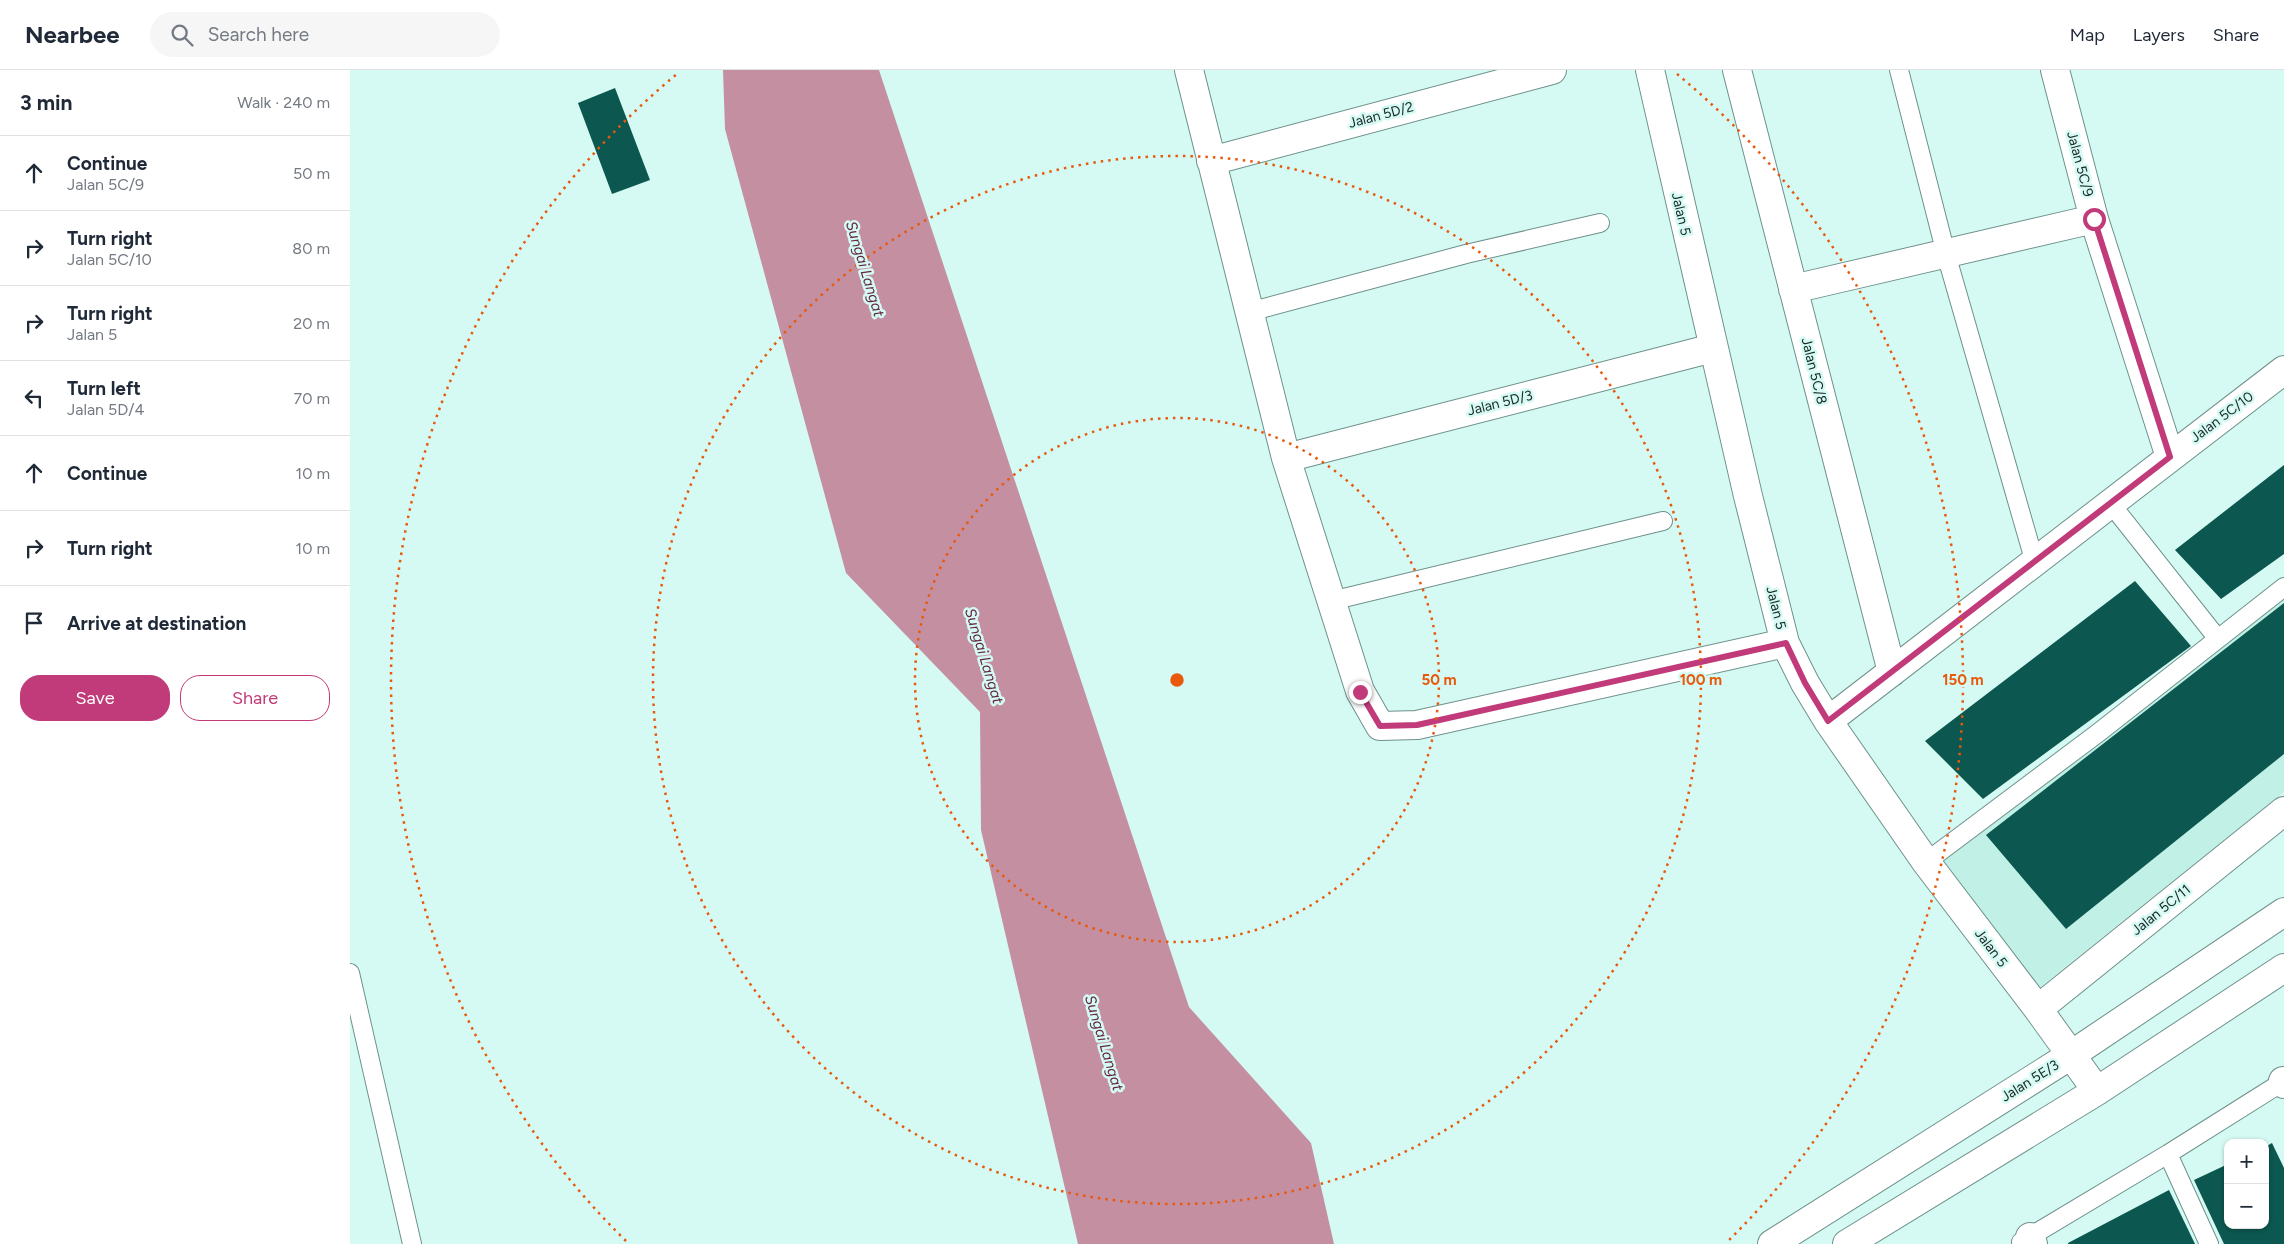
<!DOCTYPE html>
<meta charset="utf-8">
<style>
:root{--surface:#fff;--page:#f6f6f7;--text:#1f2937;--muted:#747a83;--line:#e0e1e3;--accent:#c13a79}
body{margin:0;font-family:Figtree,sans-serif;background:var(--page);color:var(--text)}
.controls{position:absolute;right:15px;bottom:15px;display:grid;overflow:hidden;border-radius:10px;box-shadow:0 1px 4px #0004}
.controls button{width:45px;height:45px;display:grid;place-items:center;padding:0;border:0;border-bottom:1px solid var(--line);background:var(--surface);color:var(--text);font:25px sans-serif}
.stop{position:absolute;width:15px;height:15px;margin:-11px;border:4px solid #c13a79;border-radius:50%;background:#fff}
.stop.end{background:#c13a79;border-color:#fff;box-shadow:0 1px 5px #0008}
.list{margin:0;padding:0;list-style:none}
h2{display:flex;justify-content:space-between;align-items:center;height:65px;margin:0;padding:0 20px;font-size:21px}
h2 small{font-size:16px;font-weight:400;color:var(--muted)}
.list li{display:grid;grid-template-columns:32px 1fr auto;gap:15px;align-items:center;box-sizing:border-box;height:75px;padding:0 20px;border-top:1px solid var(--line)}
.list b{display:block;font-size:19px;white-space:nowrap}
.list p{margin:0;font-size:16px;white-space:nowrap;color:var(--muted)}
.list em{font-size:16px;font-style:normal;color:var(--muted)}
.actions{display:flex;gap:10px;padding:15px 20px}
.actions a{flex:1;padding:11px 0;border:1px solid var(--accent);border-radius:20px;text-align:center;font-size:18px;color:var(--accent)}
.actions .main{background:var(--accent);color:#fff}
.icon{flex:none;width:28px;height:28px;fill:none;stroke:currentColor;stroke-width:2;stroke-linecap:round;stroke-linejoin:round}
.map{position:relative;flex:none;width:1934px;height:1174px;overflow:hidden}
header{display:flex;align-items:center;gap:30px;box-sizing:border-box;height:70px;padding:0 25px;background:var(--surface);border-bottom:1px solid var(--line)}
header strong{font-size:24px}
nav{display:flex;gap:28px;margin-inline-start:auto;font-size:18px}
.search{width:350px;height:45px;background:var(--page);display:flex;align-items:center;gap:12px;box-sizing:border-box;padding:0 18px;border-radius:28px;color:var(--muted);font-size:19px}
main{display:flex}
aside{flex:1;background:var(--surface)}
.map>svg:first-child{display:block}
.built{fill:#c1f0e7}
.water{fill:#c58fa2}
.building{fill:#0c574f}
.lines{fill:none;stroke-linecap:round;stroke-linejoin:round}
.service-casing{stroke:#6e918b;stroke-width:20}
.minor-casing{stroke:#6e918b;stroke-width:30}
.service{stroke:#fff;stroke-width:18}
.minor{stroke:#fff;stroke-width:28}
.route{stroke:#c13a79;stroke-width:6}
.ring{fill:none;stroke:#e8590c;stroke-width:2.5;stroke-dasharray:2.5 5}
.labels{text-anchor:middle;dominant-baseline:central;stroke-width:5;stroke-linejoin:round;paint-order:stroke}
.street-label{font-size:14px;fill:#1a2825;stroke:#d5faf3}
.water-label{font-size:15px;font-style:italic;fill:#652440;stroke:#d5faf3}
.centre{fill:#e8590c;stroke:#d5faf3;stroke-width:2.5}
.ring-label{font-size:15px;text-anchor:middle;font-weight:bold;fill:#e8590c;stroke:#d5faf3;stroke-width:5;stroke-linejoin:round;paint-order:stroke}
</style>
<header>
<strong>Nearbee</strong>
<div class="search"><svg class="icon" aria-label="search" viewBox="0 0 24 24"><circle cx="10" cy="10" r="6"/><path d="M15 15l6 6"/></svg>Search here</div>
<nav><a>Map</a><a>Layers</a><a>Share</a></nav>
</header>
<main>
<aside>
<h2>3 min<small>Walk · 240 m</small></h2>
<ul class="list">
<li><svg class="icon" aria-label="ahead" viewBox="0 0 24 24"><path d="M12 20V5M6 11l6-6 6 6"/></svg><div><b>Continue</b><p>Jalan 5C/9</p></div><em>50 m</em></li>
<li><svg class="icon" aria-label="right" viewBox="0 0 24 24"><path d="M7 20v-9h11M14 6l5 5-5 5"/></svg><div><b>Turn right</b><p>Jalan 5C/10</p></div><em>80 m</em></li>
<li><svg class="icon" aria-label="right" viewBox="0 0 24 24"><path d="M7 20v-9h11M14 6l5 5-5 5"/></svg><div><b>Turn right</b><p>Jalan 5</p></div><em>20 m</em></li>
<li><svg class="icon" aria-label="left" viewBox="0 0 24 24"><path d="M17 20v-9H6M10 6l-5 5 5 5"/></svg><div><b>Turn left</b><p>Jalan 5D/4</p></div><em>70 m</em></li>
<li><svg class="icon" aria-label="ahead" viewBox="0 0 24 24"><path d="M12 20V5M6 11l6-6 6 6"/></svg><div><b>Continue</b></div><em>10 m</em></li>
<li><svg class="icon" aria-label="right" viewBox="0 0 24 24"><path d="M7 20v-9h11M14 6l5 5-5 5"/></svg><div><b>Turn right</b></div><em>10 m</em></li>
<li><svg class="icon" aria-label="arrive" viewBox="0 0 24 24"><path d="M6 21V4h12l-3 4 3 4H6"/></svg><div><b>Arrive at destination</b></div></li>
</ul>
<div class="actions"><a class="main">Save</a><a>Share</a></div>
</aside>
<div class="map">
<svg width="1934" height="1174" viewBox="0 0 1934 1174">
<rect width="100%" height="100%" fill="#d5faf3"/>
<path class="built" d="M1934 529V722L1689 918 1593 790Z"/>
<path class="water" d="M373 0H529L839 937 961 1073 984 1174H728L631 760 630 642 496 503 375 59Z"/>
<path class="building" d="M265 18 300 110 262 124 228 33Z
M1934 395V484L1871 529 1825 480Z
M1785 511 1841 576 1633 729 1575 671Z
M1934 533V684L1716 859 1636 765Z
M1922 1073 1934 1098V1174H1874L1844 1110 1878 1094V1155H1915V1077Z
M1819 1120 1845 1174H1718V1173Z"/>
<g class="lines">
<defs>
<path id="service" d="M1549 0 1596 184 1685 493
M899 242 1116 184 1250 153
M1761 434 1868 569
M981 531 1313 451
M1576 792 1748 663 1934 517
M0 903 62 1174
M1818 1084 1859 1174
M1671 1172 1818 1084 1934 1011"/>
<path id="minor" d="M839 0 936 388 1010 621 1030 656 1067 655 1435 573
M1300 0 1398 426 1435 573 1455 613 1478 651 1576 792 1688 939 1747 1021
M1387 0 1542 602
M1705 0 1744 149 1820 387
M861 91 1202 0
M1443 219 1744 149
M936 388 1363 278
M1478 651 1934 300
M1688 939 1934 741
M1933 1011 1934 1014
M1680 1167 1683 1174
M1422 1174 1721 985 1934 842
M1497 1174 1747 1021 1934 898"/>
</defs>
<use href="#service" class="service-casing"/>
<use href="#minor" class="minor-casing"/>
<use href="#service" class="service"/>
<use href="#minor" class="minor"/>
</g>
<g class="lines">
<path class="route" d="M1010 622 1030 656 1067 655 1436 573 1455 613 1478 651 1820 387 1744 149"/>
</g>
<g class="ring">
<circle cx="827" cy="610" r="262"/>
<circle cx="827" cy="610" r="524"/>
<path d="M276 1171A786 786 0 0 1 327 4M1327 4A786 786 0 0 1 1378 1171"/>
</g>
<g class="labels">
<g class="street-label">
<text transform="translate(1031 45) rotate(-15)">Jalan 5D/2</text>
<text transform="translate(1730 94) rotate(75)">Jalan 5C/9</text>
<text transform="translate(1331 144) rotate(77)">Jalan 5</text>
<text transform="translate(1464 301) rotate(76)">Jalan 5C/8</text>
<text transform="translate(1150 333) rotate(-14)">Jalan 5D/3</text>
<text transform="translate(1872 347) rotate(-37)">Jalan 5C/10</text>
<text transform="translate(1426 538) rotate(76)">Jalan 5</text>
<text transform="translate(1811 840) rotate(-39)">Jalan 5C/11</text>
<text transform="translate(1641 878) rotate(53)">Jalan 5</text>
<text transform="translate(1680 1011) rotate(-32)">Jalan 5E/3</text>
</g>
<g class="water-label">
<text transform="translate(515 199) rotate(73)">Sungai Langat</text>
<text transform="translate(634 586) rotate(73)">Sungai Langat</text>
<text transform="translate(754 973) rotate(73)">Sungai Langat</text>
</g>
</g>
<circle cx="827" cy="610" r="8" class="centre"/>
<g class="ring-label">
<text x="1089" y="615">50 m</text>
<text x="1351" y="615">100 m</text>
<text x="1613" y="615">150 m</text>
</g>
</svg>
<div class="controls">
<button>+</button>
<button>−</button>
</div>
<div class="stop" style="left:1744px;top:149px"></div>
<div class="stop end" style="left:1010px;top:622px"></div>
</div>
</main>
